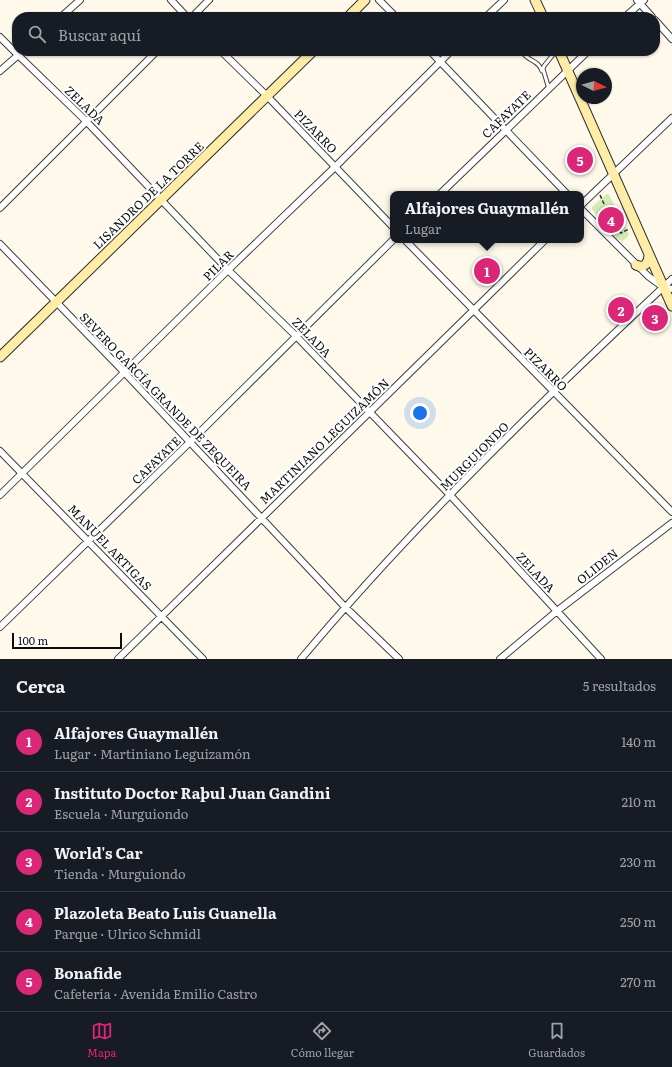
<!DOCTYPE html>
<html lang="es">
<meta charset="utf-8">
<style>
:root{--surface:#171b24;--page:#242831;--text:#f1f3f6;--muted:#9ea1a6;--line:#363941;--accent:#db2777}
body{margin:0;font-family:Literata,serif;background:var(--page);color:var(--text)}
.compass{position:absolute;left:576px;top:68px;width:36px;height:36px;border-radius:50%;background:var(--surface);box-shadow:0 1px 3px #0004;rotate:95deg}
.scale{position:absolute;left:12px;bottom:10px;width:110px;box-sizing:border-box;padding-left:4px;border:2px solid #0c0c0c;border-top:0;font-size:11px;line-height:14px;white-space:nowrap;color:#0c0c0c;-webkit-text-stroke:3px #fff;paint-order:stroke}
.you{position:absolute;left:420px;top:413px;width:14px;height:14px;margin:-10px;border:3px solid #fff;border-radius:50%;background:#1a73e8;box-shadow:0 0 0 6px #1a73e833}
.badge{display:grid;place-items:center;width:26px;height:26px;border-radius:50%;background:var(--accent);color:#fff;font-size:13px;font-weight:700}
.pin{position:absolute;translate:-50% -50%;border:2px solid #fff;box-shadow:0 1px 4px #0006}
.popup{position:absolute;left:390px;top:191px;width:194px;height:52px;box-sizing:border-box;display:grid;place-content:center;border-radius:8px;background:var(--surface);filter:drop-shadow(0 1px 3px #0005);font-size:13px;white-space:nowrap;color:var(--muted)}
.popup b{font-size:15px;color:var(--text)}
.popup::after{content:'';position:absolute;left:50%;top:100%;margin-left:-8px;border:8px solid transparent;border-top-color:var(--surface)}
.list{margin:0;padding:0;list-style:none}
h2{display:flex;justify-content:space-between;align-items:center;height:52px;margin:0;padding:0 16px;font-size:17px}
h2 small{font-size:13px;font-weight:400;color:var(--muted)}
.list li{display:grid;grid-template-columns:26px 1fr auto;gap:12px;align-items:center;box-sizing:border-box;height:60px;padding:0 16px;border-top:1px solid var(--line)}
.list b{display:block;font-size:15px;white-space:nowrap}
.list p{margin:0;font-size:13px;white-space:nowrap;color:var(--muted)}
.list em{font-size:13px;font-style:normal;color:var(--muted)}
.icon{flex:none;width:22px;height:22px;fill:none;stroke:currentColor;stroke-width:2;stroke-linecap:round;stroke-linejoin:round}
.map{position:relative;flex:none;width:672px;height:659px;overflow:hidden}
.search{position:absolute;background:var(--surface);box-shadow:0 1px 3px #0004;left:12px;right:12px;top:12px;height:44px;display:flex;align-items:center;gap:10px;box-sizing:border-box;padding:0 14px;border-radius:16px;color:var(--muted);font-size:15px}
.sheet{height:352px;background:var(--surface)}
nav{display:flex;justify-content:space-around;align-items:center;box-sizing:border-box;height:56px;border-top:1px solid var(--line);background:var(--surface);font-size:11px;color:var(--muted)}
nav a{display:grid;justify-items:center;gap:2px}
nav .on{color:var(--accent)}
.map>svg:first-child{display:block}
.green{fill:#d5eab4}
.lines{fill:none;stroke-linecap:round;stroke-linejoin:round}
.lane-casing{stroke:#3f3f3f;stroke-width:5}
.street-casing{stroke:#3f3f3f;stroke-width:8}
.secondary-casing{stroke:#2e2e2e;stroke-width:11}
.path{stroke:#2e2e2e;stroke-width:1.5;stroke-dasharray:4 2;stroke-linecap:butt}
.lane{stroke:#fff;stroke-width:3}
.street{stroke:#fff;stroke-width:6}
.secondary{stroke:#ffeca6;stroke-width:9}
.labels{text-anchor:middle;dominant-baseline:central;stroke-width:4;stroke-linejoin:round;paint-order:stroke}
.street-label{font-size:12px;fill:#0c0c0c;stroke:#fff}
</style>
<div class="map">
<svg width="672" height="659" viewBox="0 0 672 659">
<rect width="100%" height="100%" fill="#fff9eb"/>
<path class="green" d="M608 193 629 234 627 238 622 241 615 238 592 209V207Z"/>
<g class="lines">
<defs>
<path id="lane" d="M522 51C526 61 538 59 542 71
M549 89 543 69 544 66 556 51"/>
<path id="street" d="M171 0 187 17
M379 0 396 17
M637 0 652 17
M61 17 80 0
M192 17 209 0
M486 17 504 0
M625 17 644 0
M655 20 672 39
M0 37 18 55 86 121 228 270 296 336 450 495 601 659
M221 51 267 96 393 227
M430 51 567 194
M0 71 23 51
M440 194 588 51
M581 205 672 118
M0 208 157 51
M581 209 648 276 663 287 672 289
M405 240 672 512
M0 244 125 373 345 607 399 659
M0 451 203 659
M0 495 228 270 335 167 451 51
M0 627 190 442 393 240
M118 659 545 240
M301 659C415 523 543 400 672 279
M500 659 557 611 672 523"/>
<path id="secondary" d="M535 0 543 17
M348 17 365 0
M559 51 672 306
M636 265C644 269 649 263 649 255
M0 357 313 51"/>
</defs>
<use href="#lane" class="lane-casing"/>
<use href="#street" class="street-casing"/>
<use href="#secondary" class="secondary-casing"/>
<path class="path" d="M600 195 604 204
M615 227 621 233 629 229"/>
<use href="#lane" class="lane"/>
<use href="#street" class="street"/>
<use href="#secondary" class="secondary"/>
</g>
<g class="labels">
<g class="street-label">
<text transform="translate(85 105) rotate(44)">ZELADA</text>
<text transform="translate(506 114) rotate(-44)">CAFAYATE</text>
<text transform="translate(316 131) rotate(46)">PIZARRO</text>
<text transform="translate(148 195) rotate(-44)">LISANDRO DE LA TORRE</text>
<text transform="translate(218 265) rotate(-45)">PILAR</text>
<text transform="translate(312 337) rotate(46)">ZELADA</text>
<text transform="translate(546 369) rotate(45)">PIZARRO</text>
<text transform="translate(166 401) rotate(46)">SEVERO GARCÍA GRANDE DE ZEQUEIRA</text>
<text transform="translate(324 441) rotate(-44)">MARTINIANO LEGUIZAMÓN</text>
<text transform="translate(474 456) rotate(-45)">MURGUIONDO</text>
<text transform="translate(156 460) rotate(-44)">CAFAYATE</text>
<text transform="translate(110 547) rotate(46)">MANUEL ARTIGAS</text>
<text transform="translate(597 566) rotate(-38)">OLIDEN</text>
<text transform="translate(536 572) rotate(47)">ZELADA</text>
</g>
</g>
</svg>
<svg class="compass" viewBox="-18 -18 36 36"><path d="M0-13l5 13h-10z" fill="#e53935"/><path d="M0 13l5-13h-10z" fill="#9ea1a6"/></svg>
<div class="scale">100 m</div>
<div class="you"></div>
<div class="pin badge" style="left:487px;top:271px">1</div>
<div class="popup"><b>Alfajores Guaymallén</b>Lugar</div>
<div class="pin badge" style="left:621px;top:310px">2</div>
<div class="pin badge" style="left:655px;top:318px">3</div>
<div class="pin badge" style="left:611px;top:220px">4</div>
<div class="pin badge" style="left:580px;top:160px">5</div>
<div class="search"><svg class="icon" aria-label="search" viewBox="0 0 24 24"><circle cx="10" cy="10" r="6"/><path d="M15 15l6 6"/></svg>Buscar aquí</div>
</div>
<section class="sheet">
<h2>Cerca<small>5 resultados</small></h2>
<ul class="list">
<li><span class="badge">1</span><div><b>Alfajores Guaymallén</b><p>Lugar · Martiniano Leguizamón</p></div><em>140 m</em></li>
<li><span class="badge">2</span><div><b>Instituto Doctor Raþul Juan Gandini</b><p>Escuela · Murguiondo</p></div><em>210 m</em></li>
<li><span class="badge">3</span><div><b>World's Car</b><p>Tienda · Murguiondo</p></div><em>230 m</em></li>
<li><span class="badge">4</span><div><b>Plazoleta Beato Luis Guanella</b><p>Parque · Ulrico Schmidl</p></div><em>250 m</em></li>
<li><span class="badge">5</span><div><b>Bonafide</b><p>Cafetería · Avenida Emilio Castro</p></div><em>270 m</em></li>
</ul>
</section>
<nav>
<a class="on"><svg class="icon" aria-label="map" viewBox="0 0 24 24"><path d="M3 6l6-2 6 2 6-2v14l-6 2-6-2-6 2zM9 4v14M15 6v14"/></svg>Mapa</a>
<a><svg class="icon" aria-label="directions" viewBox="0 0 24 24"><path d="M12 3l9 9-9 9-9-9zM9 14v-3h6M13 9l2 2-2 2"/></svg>Cómo llegar</a>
<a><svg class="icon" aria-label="saved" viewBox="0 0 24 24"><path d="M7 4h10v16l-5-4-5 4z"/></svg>Guardados</a>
</nav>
